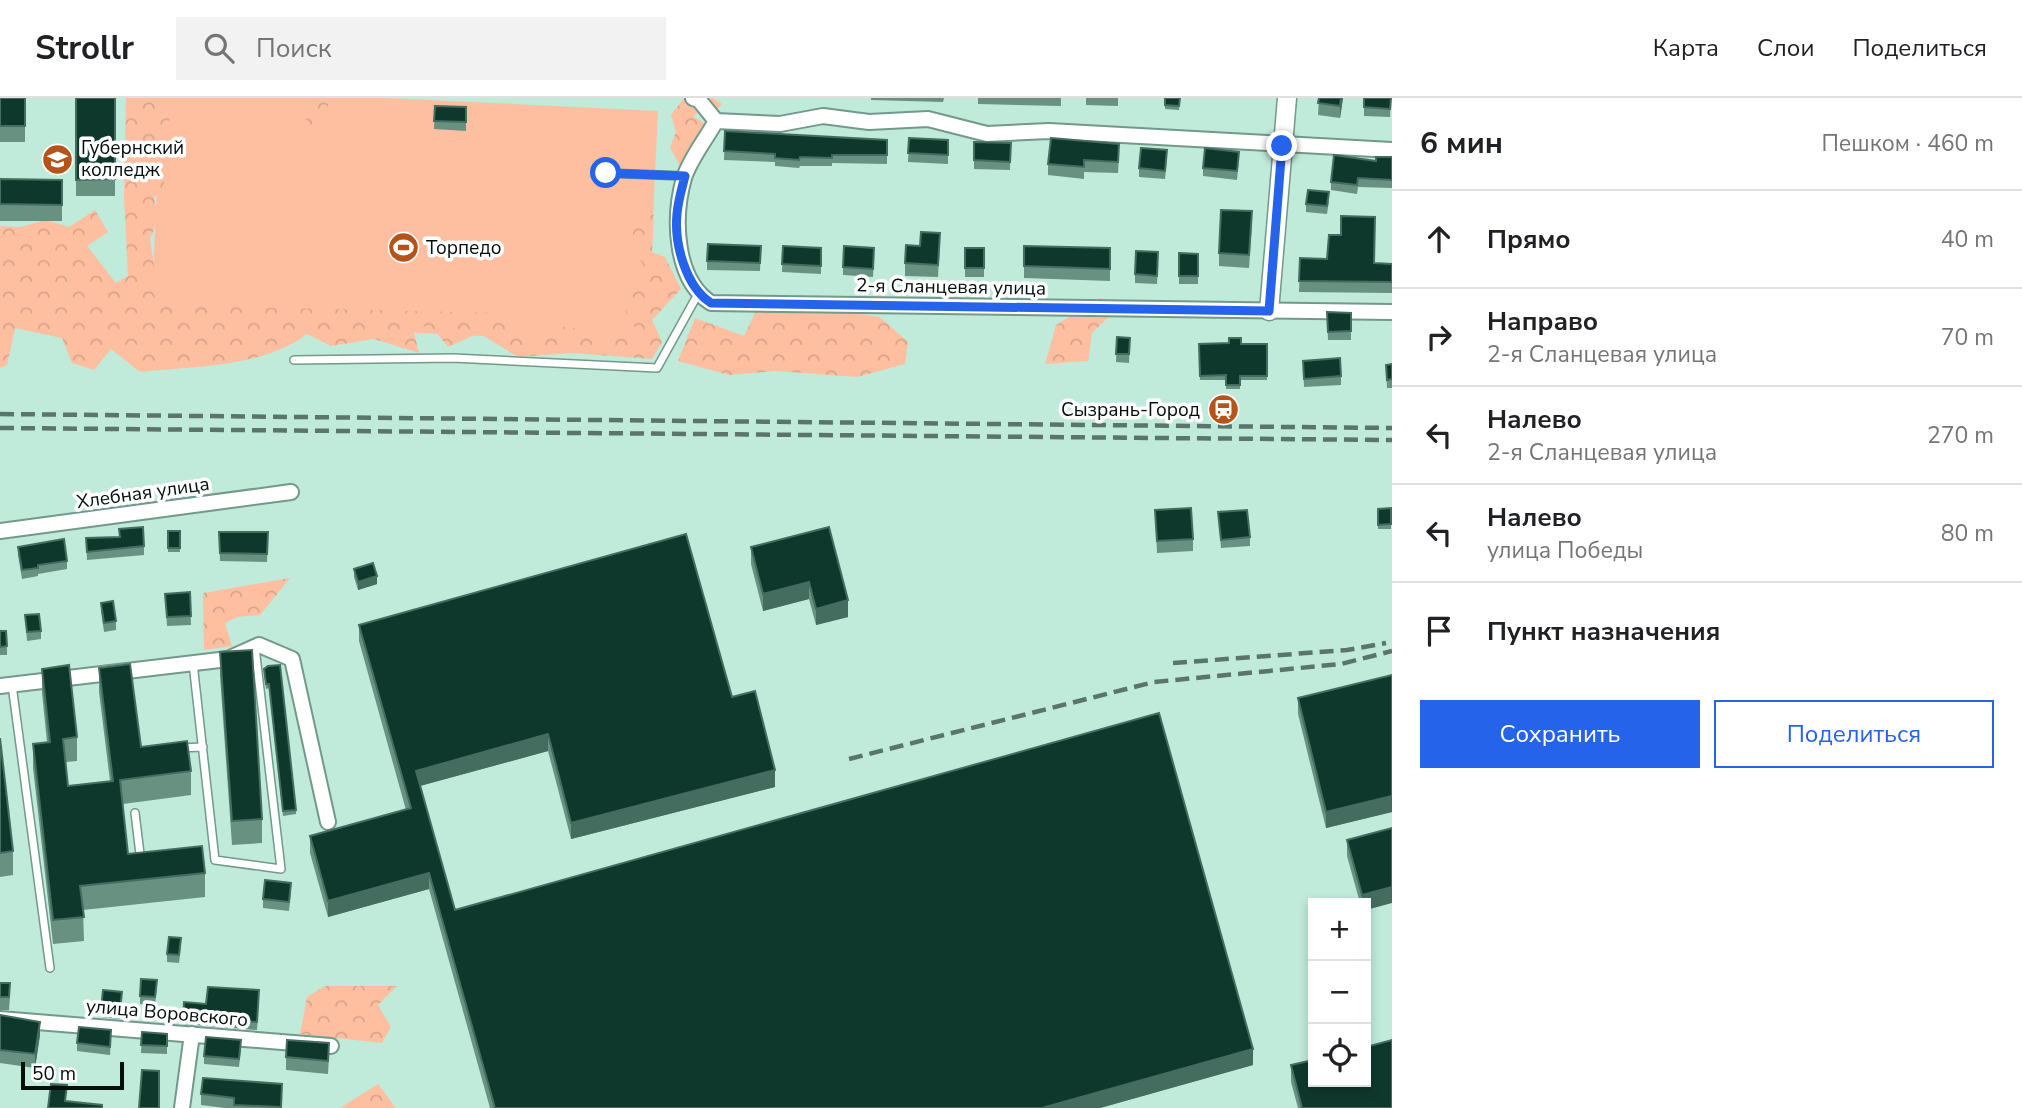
<!DOCTYPE html>
<html lang="ru">
<meta charset="utf-8">
<style>
:root{--surface:#fff;--page:#f2f2f2;--text:#202124;--muted:#757577;--line:#e0e0e0;--accent:#2563eb}
body{margin:0;font-family:"Nunito Sans",sans-serif;background:var(--page);color:var(--text)}
.controls{position:absolute;right:21px;bottom:21px;display:grid;overflow:hidden;border-radius:0px;box-shadow:0 4px 10px #0003}
.controls button{width:63px;height:63px;display:grid;place-items:center;padding:0;border:0;border-bottom:2px solid var(--line);background:var(--surface);color:var(--text);font:35px sans-serif}
.scale{position:absolute;left:21px;bottom:18px;width:103px;box-sizing:border-box;padding-left:7px;border:4px solid #020f0a;border-top:0;font-size:19px;line-height:24px;white-space:nowrap;color:#020f0a;-webkit-text-stroke:5px #fff;paint-order:stroke}
.stop{position:absolute;width:21px;height:21px;margin:-16px;border:5px solid #2563eb;border-radius:50%;background:#fff}
.stop.end{background:#2563eb;border-color:#fff;box-shadow:0 2px 7px #0008}
.list{margin:0;padding:0;list-style:none}
h2{display:flex;justify-content:space-between;align-items:center;height:91px;margin:0;padding:0 28px;font-size:30px}
h2 small{font-size:23px;font-weight:400;color:var(--muted)}
.list li{display:grid;grid-template-columns:46px 1fr auto;gap:21px;align-items:center;box-sizing:border-box;height:98px;padding:0 28px;border-top:2px solid var(--line)}
.list b{display:block;font-size:26px;white-space:nowrap}
.list p{margin:0;font-size:23px;white-space:nowrap;color:var(--muted)}
.list em{font-size:23px;font-style:normal;color:var(--muted)}
.actions{display:flex;gap:14px;padding:21px 28px}
.actions a{flex:1;padding:16px 0;border:2px solid var(--accent);border-radius:0px;text-align:center;font-size:24px;color:var(--accent)}
.actions .main{background:var(--accent);color:#fff}
.icon{flex:none;width:38px;height:38px;fill:none;stroke:currentColor;stroke-width:2;stroke-linecap:round;stroke-linejoin:round}
.map{position:relative;flex:none;width:1392px;height:1010px;overflow:hidden}
header{display:flex;align-items:center;gap:42px;box-sizing:border-box;height:98px;padding:0 35px;background:var(--surface);border-bottom:2px solid var(--line)}
header strong{font-size:33px}
nav{display:flex;gap:38px;margin-inline-start:auto;font-size:24px}
.search{width:490px;height:63px;background:var(--page);display:flex;align-items:center;gap:18px;box-sizing:border-box;padding:0 24px;border-radius:0px;color:var(--muted);font-size:26px}
main{display:flex}
aside{flex:1;background:var(--surface)}
.map>svg:first-child{display:block}
.grass{fill:#febfa1}
.forest{fill:url(#forest-crowns)}
.lines{fill:none;stroke-linecap:round;stroke-linejoin:round}
.service-casing{stroke:#72998a;stroke-width:10}
.minor-casing{stroke:#72998a;stroke-width:18}
.tertiary-casing{stroke:#72998a;stroke-width:21}
.service{stroke:#fff;stroke-width:7}
.minor{stroke:#fff;stroke-width:14}
.tertiary{stroke:#fff;stroke-width:18}
.rail{stroke:#5a756a;stroke-width:4.5;stroke-dasharray:14 7;stroke-linecap:butt}
.wall{fill:#689182}
.shaded-wall{fill:#446d60}
.building{fill:#0f382c;stroke:#446d60;stroke-width:2}
.route{stroke:#2563eb;stroke-width:9}
.labels{text-anchor:middle;dominant-baseline:central;stroke-width:7;stroke-linejoin:round;paint-order:stroke}
.poi-label{font-size:19px;fill:#020f0a;stroke:#fff;text-anchor:start}
.street-label{font-size:19px;fill:#020f0a;stroke:#fff}
</style>
<header>
<strong>Strollr</strong>
<div class="search"><svg class="icon" aria-label="search" viewBox="0 0 24 24"><circle cx="10" cy="10" r="6"/><path d="M15 15l6 6"/></svg>Поиск</div>
<nav><a>Карта</a><a>Слои</a><a>Поделиться</a></nav>
</header>
<main>
<div class="map">
<svg width="1392" height="1010" viewBox="0 0 1392 1010">
<defs>
<pattern id="forest-crowns" width="20" height="18" patternUnits="userSpaceOnUse" patternTransform="scale(1.75)"><rect width="20" height="18" fill="#febfa1"/><path d="M2 6a3 3 0 1 1 6 0M12 15a3 3 0 1 1 6 0" fill="none" stroke="#d8a389"/></pattern>
</defs>
<rect width="100%" height="100%" fill="#c0ead9"/>
<path class="grass" d="M161 0H388L658 13 647 246 151 222Z"/>
<path class="forest" d="M126 0H177L166 33 164 87 154 100 158 121 150 141 160 207 498 215 505 226 549 237 558 228 625 236 636 231 626 217 629 178 643 166 631 149V113L654 117 652 154 665 159 681 191 652 222 662 244 652 261 573 255 518 259 479 235 448 249 430 227 413 231 419 255 374 241 331 248 307 236C262 270 194 268 140 274L111 251 94 272 72 265 62 240 15 230 7 267 0 270V128L20 129 46 122 69 129 95 112 108 134 87 148 116 185 128 178 124 99Z
M303 0H331L322 24 307 28Z
M684 0H713L722 6 715 14 702 12 693 18 708 28 685 78 670 49 676 34 671 17Z
M1099 200 1124 204 1092 235 1088 263 1045 266 1056 227Z
M822 210 880 219 908 244 905 266 857 279 776 273 729 277 678 263 695 220 744 238 757 211Z
M290 480 260 517 237 519 225 525 232 548 204 552 203 495Z
M325 888H397L378 907 391 929 382 945 300 936 307 899Z
M378 986 396 1010H340Z"/>
<g class="lines">
<defs>
<path id="service" d="M606 75 684 78
M294 262 453 260 657 270 698 196
M193 565 215 762 281 771 255 549
M12 587 50 870
M179 650 203 649
M135 715 141 764"/>
<path id="minor" d="M693 0 699 2 716 23 780 26 823 18 869 24 928 21 987 36 1049 33 1392 52
M716 23C706 41 690 61 684 80 673 119 674 181 711 205L1392 214
M0 433 291 394
M0 588 228 561 259 547 292 561 328 724
M0 921 331 948
M182 1010 192 936"/>
<path id="tertiary" d="M1269 213 1287 0"/>
</defs>
<use href="#service" class="service-casing"/>
<use href="#minor" class="minor-casing"/>
<use href="#tertiary" class="tertiary-casing"/>
<use href="#service" class="service"/>
<use href="#minor" class="minor"/>
<use href="#tertiary" class="tertiary"/>
<path class="rail" d="M0 316 1392 330
M0 330 1392 342
M1173 565 1347 552 1386 545
M849 661 1154 584 1341 566 1392 553"/>
</g>
<path class="wall" d="M0 0H25V44H0Z
M76 0H115V98H76Z
M871 0H944L943 4 871 2Z
M978 0H1061V8L978 6Z
M1086 0H1118V8L1086 7Z
M1165 0H1180L1179 12 1165 11Z
M1319 0H1343L1340 20 1318 17Z
M1364 0H1391L1390 19 1364 18Z
M435 8 466 9V33L434 31Z
M725 33 887 42V66L832 65V68H800L799 70 775 68V64L724 62Z
M909 40 948 42V66L908 64Z
M974 44 1011 45 1010 72 974 71Z
M1119 57 1118 75 1084 74V81L1048 77V66Z
M1392 59V90L1358 89 1357 96 1331 92V84L1376 63Z
M1167 61 1165 81 1139 79V70Z
M1239 62 1237 82 1203 78V70Z
M0 81 62 82V123H0Z
M1329 103 1327 116 1306 114V106Z
M1252 126 1249 170 1219 168V155Z
M940 147 938 179 905 178V165L920 148Z
M761 148 760 173 707 172V163Z
M783 148 821 150V176L782 174Z
M1024 148 1110 150V183L1024 180Z
M965 150H984V179H965Z
M1179 155 1198 156V186H1179Z
M874 158 873 179 843 177V169Z
M1300 160 1392 166V195L1299 194Z
M1158 163 1157 186 1135 185V176Z
M1327 214 1351 233V242H1328Z
M1117 239 1130 240 1129 265 1116 264Z
M1229 245 1267 246V282H1240V291H1226V282H1200L1199 246Z
M1303 263 1341 278V287L1304 289Z
M1392 266V290H1387L1386 267Z
M1391 410V431H1378V411Z
M1155 412 1193 441V453L1157 455Z
M1218 414 1250 439V448L1221 450Z
M829 429 848 519 816 527 809 501 763 513 751 466V449Z
M119 431 144 448V457L87 462 86 440 119 439Z
M168 433H180V454H168Z
M219 434H268L267 464 220 463Z
M18 449 67 463V471L38 476V478L22 481 18 457Z
M354 471 377 486 358 492 354 479Z
M190 494 191 527 167 528 165 496Z
M101 505 116 523V532L104 534 101 513Z
M25 517 41 533V541L27 543Z
M359 527 732 599 775 689 571 741 548 653 420 688 455 812 1253 967 1100 1010H490L429 791 328 819 310 755V738L406 712 359 543Z
M0 533 7 548V557H0Z
M220 554 262 721V745L232 747 220 578Z
M268 568 296 712V716L283 718 269 590 266 591 264 575Z
M99 570 141 649 191 673V697L123 706 128 756 205 775V799L83 812 84 843 53 846 33 670V646L47 644 42 595V571L77 639V663L66 664 68 688 110 683 99 594Z
M1392 577V714L1326 730 1298 616V600Z
M0 640 13 753V777L0 779Z
M1347 742 1366 805H1360L1347 758Z
M291 793 289 813 263 810V801Z
M181 848 179 865 167 864V856Z
M0 885 10 899 9 912H0Z
M157 890 155 907 140 906V898Z
M259 901 257 932 183 926V918L206 906Z
M122 902 120 921 101 919V910Z
M0 917 40 937 35 970 0 965Z
M142 934 167 936V956L141 955Z
M111 941 110 957 77 953V945Z
M241 951 239 969 204 966V958Z
M329 958 328 976 286 972V959Z
M1291 967 1392 1010H1298L1291 984Z
M282 986 281 1010H225L201 1007V996Z"/>
<path class="shaded-wall" d="M1341 0H1343L1340 20V8Z
M377 478V486L358 492V484Z
M809 484V501L763 513V496Z
M848 502V519L816 527V511Z
M548 636V653L416 689V673Z
M775 672V689L571 741V725Z
M1392 698V714L1326 730V714Z
M429 775V791L328 819V803Z
M1392 789V805L1366 812V805H1362V797Z
M40 924V937L35 970V956Z
M1253 951V967L1100 1010H1042Z"/>
<path class="building" d="M0 0H25V28H0Z
M76 0H115V81L76 82Z
M1165 0H1180L1179 8 1165 7Z
M1319 0H1341L1340 8 1318 5Z
M1364 0H1391L1390 11 1364 9Z
M435 8 466 9V24L434 23Z
M725 33 887 42V57H832V60L800 59 799 62 775 60V56L724 53Z
M909 40 948 42V57L908 55Z
M1051 40 1119 46 1118 64 1084 62V69L1048 66Z
M974 44 1011 45 1010 64 974 62Z
M1141 50 1167 52 1165 73 1139 70Z
M1205 50 1239 54 1237 73 1203 70Z
M1334 57 1376 63V59H1392V82L1358 80 1357 87 1331 84Z
M0 81 62 82V107L0 106Z
M1308 92 1329 94 1327 108 1306 106Z
M1221 112 1252 113 1249 157 1219 155Z
M1341 118 1375 119 1374 165 1392 166V184L1299 183 1300 160 1327 161 1329 137H1341Z
M921 134 940 135 938 167 905 165 906 147 920 148Z
M708 146 761 148 760 165 707 163Z
M783 148 821 150V168L782 166Z
M844 148 874 150 873 171 843 169Z
M1024 148 1110 150V171L1024 168Z
M965 150H984V170H965Z
M1136 153 1158 154 1157 178 1135 176Z
M1179 155 1198 156V178H1179Z
M1327 214 1351 215V233L1328 234Z
M1117 239 1130 240 1129 256H1116Z
M1229 240H1241V246H1267V278H1240V287H1226V277L1200 278 1199 246 1229 245Z
M1340 260 1341 278 1304 281 1303 263Z
M1392 266V281L1387 282 1386 267Z
M1191 410 1193 441 1157 443 1155 412Z
M1391 410V426L1378 427V411Z
M1247 412 1250 439 1221 442 1218 414Z
M143 429 144 448 87 454 86 440 120 439 119 431Z
M829 429 848 502 816 511 809 484 763 496 751 449Z
M168 433H180V450H168Z
M219 434H268L267 456 220 455Z
M686 436 732 599 755 593 775 672 571 725 548 636 416 673 455 812 1159 615 1253 951 1042 1010H495L429 775 328 803 310 738 411 710 359 527Z
M64 441 67 463 38 467V470L22 472 18 449Z
M373 465 377 478 358 484 354 471Z
M190 494 191 518 167 519 165 496Z
M113 503 116 523 104 525 101 505Z
M39 516 41 533 27 534 25 517Z
M0 533H6L7 548 0 549Z
M252 552 262 721 232 723 220 554Z
M130 566 141 649 187 643 191 673 120 682 128 756 202 748 205 775 80 788 84 819 53 822 33 646 50 644 42 571 69 567 77 639 63 641 68 688 113 683 99 570Z
M280 567 296 712 283 713 269 586H266L264 571 268 568Z
M1392 577V698L1326 714 1298 600Z
M0 640 13 753 0 755Z
M1392 730V789L1362 797 1347 742Z
M265 782 291 785 289 804 263 801Z
M169 839 181 840 179 857 167 856Z
M141 881 157 882 155 899 140 898Z
M0 885H10L9 899H0Z
M208 889 259 892 257 924 183 918 184 904 206 906Z
M103 892 122 894 120 912 101 910Z
M0 917 40 924 35 956 0 952Z
M79 929 111 932 110 949 77 945Z
M142 934 167 936V948L141 947Z
M206 939 241 942 239 961 204 958Z
M287 942 329 945 328 963 286 959Z
M1392 942V1010H1302L1291 967 1313 962V984H1366V949Z
M142 972 159 973V1010H139Z
M203 980 282 986 281 1009 234 1007V1000L201 996Z
M51 986 67 987 65 1003 102 1007V1010H48Z"/>
<g class="lines">
<path class="route" d="M606 75 685 78C682 90 678 103 677 116 674 146 686 189 711 205L1269 213 1282 48"/>
</g>
<defs>
<symbol id="university-disc" viewBox="-11 -11 22 22"><circle r="9.5" fill="#b55319" stroke="#fff"/><path d="M0-5L7-2L0 1L-7-2ZM-4 1L0 2.5L4 1V4Q0 6-4 4Z" fill="#fff"/></symbol>
<symbol id="stadium-disc" viewBox="-11 -11 22 22"><circle r="9.5" fill="#b55319" stroke="#fff"/><path d="M0-5a6.5 5 0 1 0 0 10a6.5 5 0 1 0 0-10ZM-3.5-1.8h7v3.6h-7Z" fill="#fff"/></symbol>
<symbol id="station-disc" viewBox="-11 -11 22 22"><circle r="9.5" fill="#b55319" stroke="#fff"/><path d="M-3-6H3Q5-6 5-4V2Q5 4 3 4L4.5 6H3L1.5 4h-3L-3 6H-4.5L-3 4Q-5 4-5 2V-4Q-5-6-3-6ZM-3.5-4v3h7v-3ZM-3.5 1v1.5H-2V1ZM2 1v1.5H3.5V1Z" fill="#fff"/></symbol>
</defs>
<g fill-rule="evenodd">
<use href="#university-disc" x="40" y="44" width="35" height="35"/>
<use href="#stadium-disc" x="386" y="132" width="35" height="35"/>
<use href="#station-disc" x="1206" y="294" width="35" height="35"/>
</g>
<g class="labels">
<g class="poi-label">
<text x="81" y="50">Губернский<tspan x="81" dy="22">колледж</tspan></text>
<text x="426" y="150">Торпедо</text>
<text x="1200" y="312" text-anchor="end">Сызрань-Город</text>
</g>
<g class="street-label">
<text transform="translate(951 189) rotate(1)">2-я Сланцевая улица</text>
<text transform="translate(143 395) rotate(-8)">Хлебная улица</text>
<text transform="translate(167 915) rotate(5)">улица Воровского</text>
</g>
</g>
</svg>
<div class="controls">
<button>+</button>
<button>−</button>
<button><svg class="icon" aria-label="locate" viewBox="0 0 24 24"><circle cx="12" cy="12" r="6"/><path d="M12 2v4M12 18v4M2 12h4M18 12h4"/></svg></button>
</div>
<div class="scale">50 m</div>
<div class="stop" style="left:606px;top:75px"></div>
<div class="stop end" style="left:1282px;top:48px"></div>
</div>
<aside>
<h2>6 мин<small>Пешком · 460 m</small></h2>
<ul class="list">
<li><svg class="icon" aria-label="ahead" viewBox="0 0 24 24"><path d="M12 20V5M6 11l6-6 6 6"/></svg><div><b>Прямо</b></div><em>40 m</em></li>
<li><svg class="icon" aria-label="right" viewBox="0 0 24 24"><path d="M7 20v-9h11M14 6l5 5-5 5"/></svg><div><b>Направо</b><p>2-я Сланцевая улица</p></div><em>70 m</em></li>
<li><svg class="icon" aria-label="left" viewBox="0 0 24 24"><path d="M17 20v-9H6M10 6l-5 5 5 5"/></svg><div><b>Налево</b><p>2-я Сланцевая улица</p></div><em>270 m</em></li>
<li><svg class="icon" aria-label="left" viewBox="0 0 24 24"><path d="M17 20v-9H6M10 6l-5 5 5 5"/></svg><div><b>Налево</b><p>улица Победы</p></div><em>80 m</em></li>
<li><svg class="icon" aria-label="arrive" viewBox="0 0 24 24"><path d="M6 21V4h12l-3 4 3 4H6"/></svg><div><b>Пункт назначения</b></div></li>
</ul>
<div class="actions"><a class="main">Сохранить</a><a>Поделиться</a></div>
</aside>
</main>
